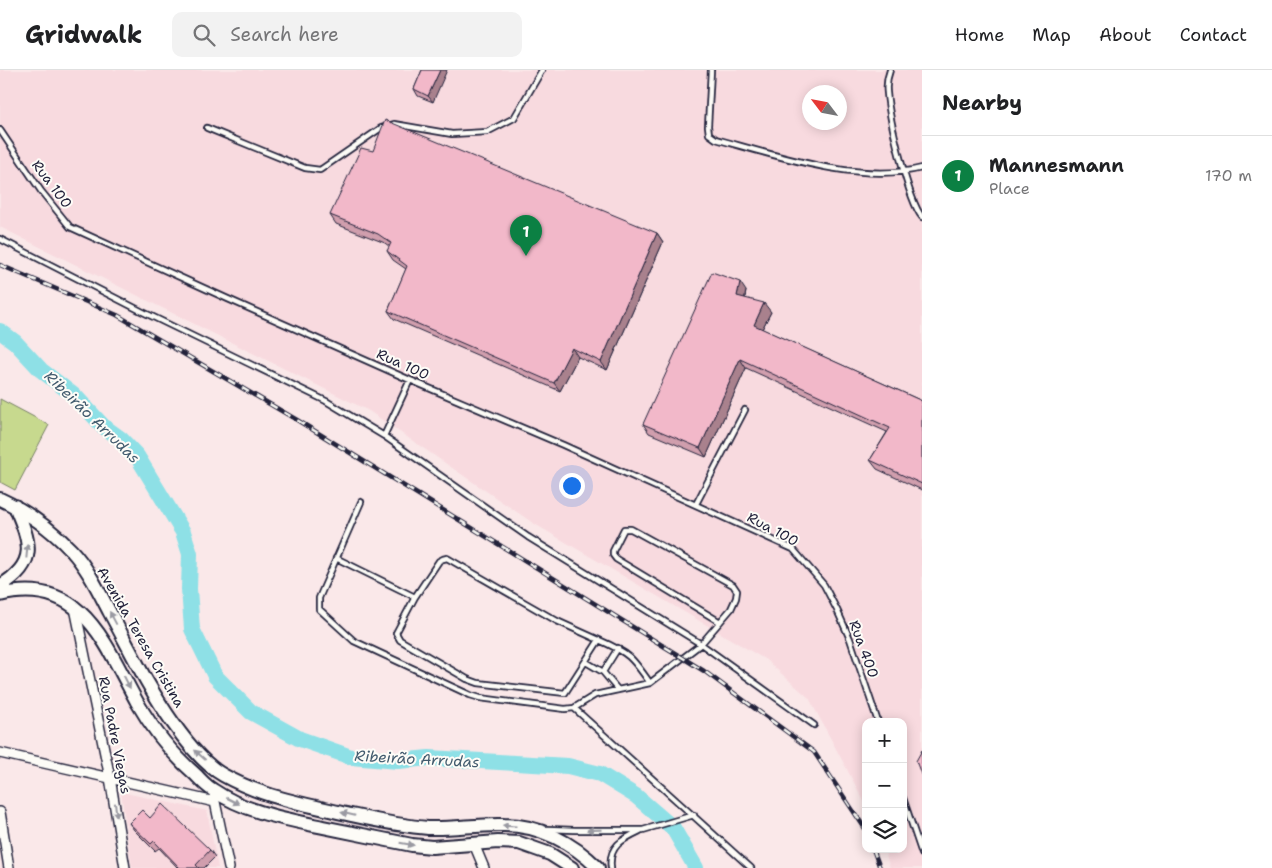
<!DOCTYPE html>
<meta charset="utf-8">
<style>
:root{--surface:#fff;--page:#f2f2f2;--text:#202124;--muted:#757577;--line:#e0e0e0;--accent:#0b8043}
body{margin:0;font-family:"Shantell Sans",sans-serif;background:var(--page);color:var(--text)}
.controls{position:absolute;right:15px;bottom:15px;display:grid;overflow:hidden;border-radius:10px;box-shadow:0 2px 12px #0003}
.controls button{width:45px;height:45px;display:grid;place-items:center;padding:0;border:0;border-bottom:1px solid var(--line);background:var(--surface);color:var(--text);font:25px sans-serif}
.compass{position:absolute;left:802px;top:15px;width:45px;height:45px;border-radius:50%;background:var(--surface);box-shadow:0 2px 12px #0003;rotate:302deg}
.you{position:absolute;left:571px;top:415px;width:18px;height:18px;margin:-12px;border:4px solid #fff;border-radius:50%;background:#1a73e8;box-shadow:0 0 0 8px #1a73e833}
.badge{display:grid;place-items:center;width:32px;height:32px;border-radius:50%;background:var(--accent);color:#fff;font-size:16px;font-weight:700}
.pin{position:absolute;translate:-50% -41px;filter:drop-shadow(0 1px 2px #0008)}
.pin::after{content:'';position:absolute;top:26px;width:18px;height:15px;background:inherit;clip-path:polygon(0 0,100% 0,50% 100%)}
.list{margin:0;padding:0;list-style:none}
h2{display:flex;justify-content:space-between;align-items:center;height:65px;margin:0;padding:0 20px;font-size:21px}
h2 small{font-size:16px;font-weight:400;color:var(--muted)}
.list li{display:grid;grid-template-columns:32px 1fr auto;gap:15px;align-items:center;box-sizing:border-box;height:80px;padding:0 20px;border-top:1px solid var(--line)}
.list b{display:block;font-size:19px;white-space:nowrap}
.list p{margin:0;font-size:16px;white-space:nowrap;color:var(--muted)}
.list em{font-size:16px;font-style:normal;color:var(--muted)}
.icon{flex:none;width:28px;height:28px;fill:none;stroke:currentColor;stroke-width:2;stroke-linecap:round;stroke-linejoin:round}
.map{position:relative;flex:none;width:922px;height:798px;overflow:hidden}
header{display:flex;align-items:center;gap:30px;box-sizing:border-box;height:70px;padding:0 25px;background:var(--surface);border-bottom:1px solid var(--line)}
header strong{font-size:24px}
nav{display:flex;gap:28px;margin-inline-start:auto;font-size:18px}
.search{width:350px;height:45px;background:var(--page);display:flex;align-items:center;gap:12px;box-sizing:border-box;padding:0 18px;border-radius:10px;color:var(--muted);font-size:19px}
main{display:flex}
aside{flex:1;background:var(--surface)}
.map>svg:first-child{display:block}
.built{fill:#f8dadf;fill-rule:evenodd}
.green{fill:#c7d98e;stroke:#747e64}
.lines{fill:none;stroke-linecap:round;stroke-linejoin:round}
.river{stroke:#8ee0e6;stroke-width:16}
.service-casing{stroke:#22223b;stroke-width:8}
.minor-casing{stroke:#22223b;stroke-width:12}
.secondary-casing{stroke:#22223b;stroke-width:16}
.service{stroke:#fdfcf7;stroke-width:4.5}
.minor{stroke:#fdfcf7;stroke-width:9}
.secondary{stroke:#fdfcf7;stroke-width:12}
.rail-casing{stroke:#22223b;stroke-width:4.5}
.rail{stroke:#fdfcf7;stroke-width:2.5;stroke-dasharray:8;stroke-linecap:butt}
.wall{fill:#d09ead;stroke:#22223b}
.shaded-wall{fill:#a9818d;stroke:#22223b}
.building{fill:#f2b8c9;stroke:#22223b}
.oneway{fill:#9a9aa2}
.labels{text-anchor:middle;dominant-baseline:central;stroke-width:4;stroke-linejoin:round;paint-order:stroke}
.street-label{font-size:14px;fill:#22223b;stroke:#fdfcf7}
.water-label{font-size:15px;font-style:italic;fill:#425b6e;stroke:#fdfcf7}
</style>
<header>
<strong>Gridwalk</strong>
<div class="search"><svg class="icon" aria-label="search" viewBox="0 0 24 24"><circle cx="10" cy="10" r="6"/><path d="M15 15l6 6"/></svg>Search here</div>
<nav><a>Home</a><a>Map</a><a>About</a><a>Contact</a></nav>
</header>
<main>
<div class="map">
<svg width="922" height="798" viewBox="0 0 922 798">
<rect width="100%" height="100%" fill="#fae8e9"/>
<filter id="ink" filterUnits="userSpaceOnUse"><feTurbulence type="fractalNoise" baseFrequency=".02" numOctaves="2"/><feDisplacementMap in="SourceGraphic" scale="10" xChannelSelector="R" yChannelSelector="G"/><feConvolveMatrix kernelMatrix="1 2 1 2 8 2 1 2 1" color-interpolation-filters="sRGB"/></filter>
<g filter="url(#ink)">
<path class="built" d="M0 0H922V798H890L884 779H903V652H866V735L809 628 766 590 533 453 369 341 0 157ZM810 22H840V52H810Z
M121 722 207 741 218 798H132Z"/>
<path class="green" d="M0 329 49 355 15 420 0 412Z"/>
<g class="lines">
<path class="river" d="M0 261 15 272 41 300 76 327 103 356 121 369 137 386 183 462 190 484 189 519 192 559 215 606 251 642 300 669 351 687 398 691 429 688 568 696 600 704 636 726 673 758 696 798"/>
<defs>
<path id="service" d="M711 0 708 56 709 64 716 69C778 86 860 114 922 98
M890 0C887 8 886 15 887 23 889 47 908 130 922 147
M207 58 305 98 320 100 381 58 394 54 452 64 487 62 514 48 542 0
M0 60 41 121 70 157 228 229 410 310 563 375 793 479 824 515 837 540 850 569 878 652
M0 169 143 242 326 331 384 366 528 467 701 574 814 655
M384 366 410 310
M361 432 319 528V539L354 571 470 625 480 628 565 639 574 638 595 625 650 613 701 574 731 539 736 528 737 521 733 515 631 459H624L613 481V485L616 489 720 552
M696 434 745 340
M336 488 415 527
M447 488 557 551 599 570 565 623 478 613 467 609 400 570 396 563 415 527 439 491 443 489Z
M599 570C629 583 632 587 650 613
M586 592 603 602 618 620
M603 602 618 578
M574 638 751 798
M903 728 922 784
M547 759 575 760H643L694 745
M611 798C608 776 623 769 640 761"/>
<path id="minor" d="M75 538 110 708 125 798
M0 683 215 732
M214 727 229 798
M0 742 9 798
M474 774 484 798"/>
<path id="secondary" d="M0 429C26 441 51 459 71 480 87 497 98 520 109 541 130 579 148 618 173 653 185 670 205 695 223 705 260 726 300 733 342 743 370 749 399 756 428 758 453 759 479 754 504 755 540 755 573 773 598 798
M0 516C39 493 30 472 15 436
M0 525C82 505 105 574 137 632 153 660 172 684 196 705 201 710 206 716 213 720 245 742 285 749 323 757 353 763 382 769 412 775L432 777 498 772 519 773 550 784 572 798"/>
</defs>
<use href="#service" class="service-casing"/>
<use href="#minor" class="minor-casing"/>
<use href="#secondary" class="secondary-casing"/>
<use href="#service" class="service"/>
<use href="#minor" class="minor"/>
<use href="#secondary" class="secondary"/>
<defs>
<path id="rail" d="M0 195 117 245 297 350 704 601 814 682 866 760
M873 779 880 798"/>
</defs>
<use href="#rail" class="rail-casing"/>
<use href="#rail" class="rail"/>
</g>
<path class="wall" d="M422 0 433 32 418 26 414 19Z
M330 145 657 163 663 172 607 300 578 287 560 321 394 249 388 241 406 199 393 190 387 181 390 177 385 173 336 154Z
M746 221 745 228 771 242 762 259 922 331V420L877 399 870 390 887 362 746 298 706 387 649 363 643 354Z
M150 748 210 780 215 787 204 798H178L159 778 155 781 134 760 129 753Z"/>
<path class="shaded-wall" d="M440 0H447L433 32 428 26Z
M657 163 663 172 607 300 601 292Z
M740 212 746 221 743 235 737 226Z
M764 233 771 242 760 263 754 255Z
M572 278 578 287 560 321 554 313Z
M740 289 746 298 706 387 700 378Z"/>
<path class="building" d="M422 0H440L428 26 414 19Z
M385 50 657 163 601 292 572 278 554 313 388 241 407 196 387 181 391 173 378 164 330 145 361 78 373 81Z
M712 202 740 212 737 226 764 233 754 255 922 331V414L870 390 890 358 740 289 700 378 643 354Z
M922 680V707L916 691Z
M162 734 210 780 196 795 199 798H180L154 771 151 774 129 753 142 740 150 748Z"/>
<defs><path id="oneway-solid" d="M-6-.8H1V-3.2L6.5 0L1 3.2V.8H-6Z" transform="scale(1.25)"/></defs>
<g class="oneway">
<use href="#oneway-solid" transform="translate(27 481) rotate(-85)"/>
<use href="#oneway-solid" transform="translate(113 548) rotate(-118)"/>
<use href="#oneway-solid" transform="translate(127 612) rotate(63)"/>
<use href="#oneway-solid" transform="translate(200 685) rotate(-138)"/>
<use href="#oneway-solid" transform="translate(233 731) rotate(27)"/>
<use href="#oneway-solid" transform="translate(116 740) rotate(81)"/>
<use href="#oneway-solid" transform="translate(348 744) rotate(-167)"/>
<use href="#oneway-solid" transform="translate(509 756) rotate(-176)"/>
<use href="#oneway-solid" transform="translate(594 760) rotate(179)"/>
<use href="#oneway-solid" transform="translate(407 774) rotate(10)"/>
</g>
</g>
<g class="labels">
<g class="street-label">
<text transform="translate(52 114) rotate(53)">Rua 100</text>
<text transform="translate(403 294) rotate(24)">Rua 100</text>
<text transform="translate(773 459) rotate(28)">Rua 100</text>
<text transform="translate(141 567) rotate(60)">Avenida Teresa Cristina</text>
<text transform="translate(864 579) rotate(70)">Rua 400</text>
<text transform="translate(115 665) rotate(79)">Rua Padre Viegas</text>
</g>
<g class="water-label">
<text transform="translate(92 347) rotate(44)">Ribeirão Arrudas</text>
<text transform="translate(417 689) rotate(3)">Ribeirão Arrudas</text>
</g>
</g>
</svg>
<div class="controls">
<button>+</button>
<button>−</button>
<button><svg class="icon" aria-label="layers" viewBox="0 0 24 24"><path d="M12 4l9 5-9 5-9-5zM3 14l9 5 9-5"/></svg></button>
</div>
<svg class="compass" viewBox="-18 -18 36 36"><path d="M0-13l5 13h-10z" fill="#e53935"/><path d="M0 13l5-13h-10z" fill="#757577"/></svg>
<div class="you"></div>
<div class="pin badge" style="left:526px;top:186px">1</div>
</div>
<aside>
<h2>Nearby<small></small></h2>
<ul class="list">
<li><span class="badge">1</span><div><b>Mannesmann</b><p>Place</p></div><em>170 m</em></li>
</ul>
</aside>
</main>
